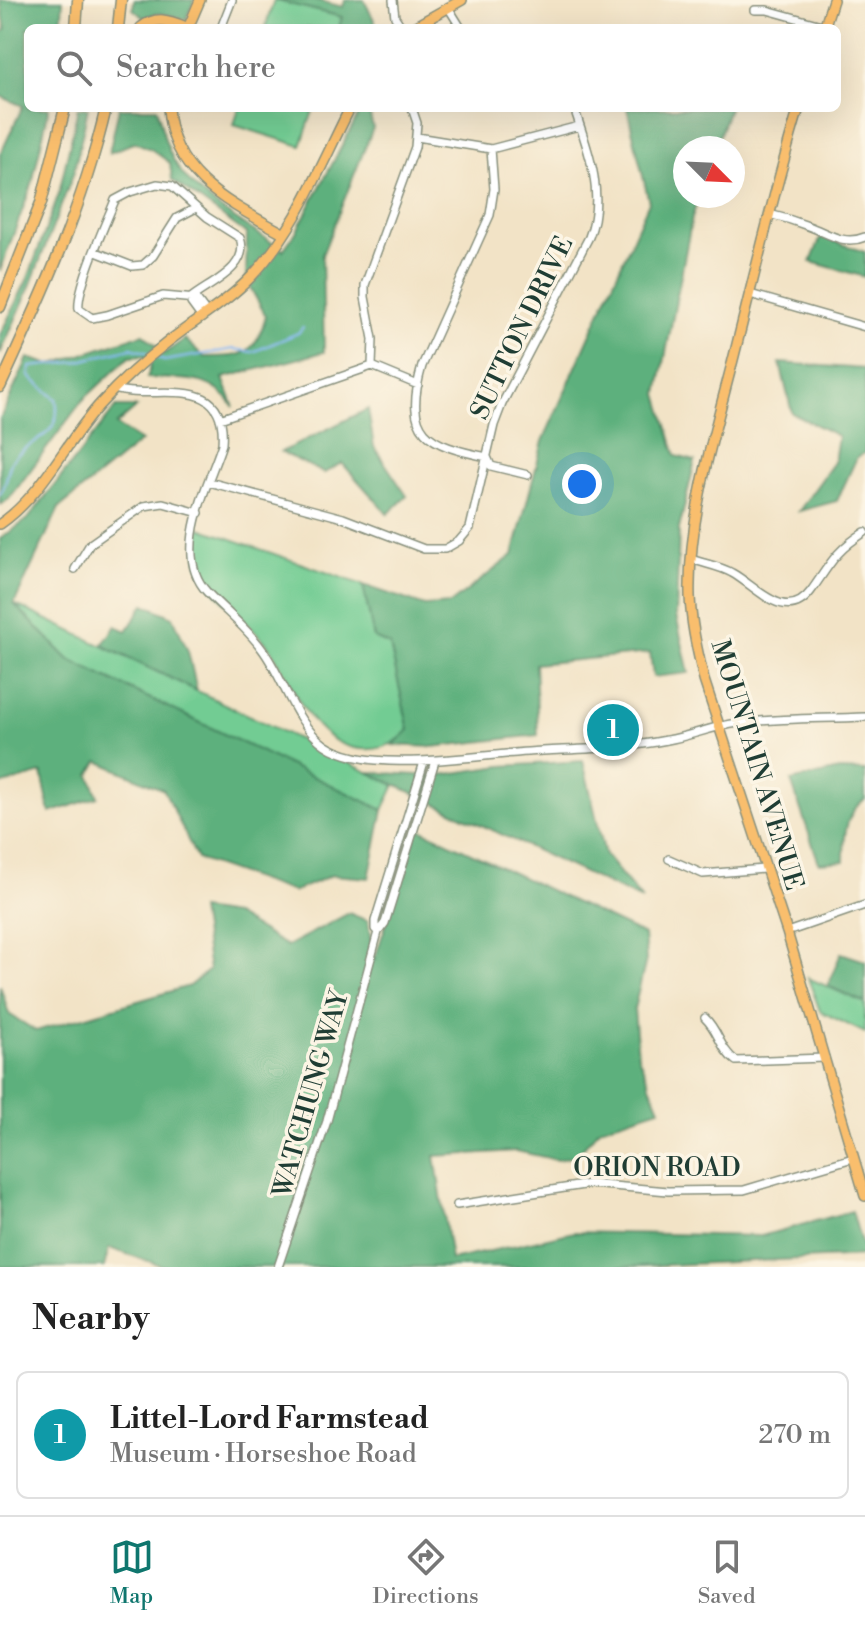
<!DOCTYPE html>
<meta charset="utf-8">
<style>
:root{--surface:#fff;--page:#f2f2f2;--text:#222;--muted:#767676;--line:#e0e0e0;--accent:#0f766e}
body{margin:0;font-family:"Libre Bodoni",serif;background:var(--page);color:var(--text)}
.compass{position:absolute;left:673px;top:136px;width:72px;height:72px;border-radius:50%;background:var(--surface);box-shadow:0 8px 32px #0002;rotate:114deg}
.you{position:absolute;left:582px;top:484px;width:28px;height:28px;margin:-20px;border:6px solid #fff;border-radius:50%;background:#1a73e8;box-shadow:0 0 0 12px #1a73e833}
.badge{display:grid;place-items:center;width:52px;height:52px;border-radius:50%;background:var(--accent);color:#fff;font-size:26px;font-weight:700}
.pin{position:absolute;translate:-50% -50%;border:4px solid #fff;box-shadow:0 2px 8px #0006}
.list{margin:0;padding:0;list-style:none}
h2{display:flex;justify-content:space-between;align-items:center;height:104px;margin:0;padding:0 32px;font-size:34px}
h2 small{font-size:26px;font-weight:400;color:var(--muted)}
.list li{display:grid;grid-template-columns:52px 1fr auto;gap:24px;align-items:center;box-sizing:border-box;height:128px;margin:0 16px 16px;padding:0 16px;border:2px solid var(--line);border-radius:12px}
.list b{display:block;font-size:30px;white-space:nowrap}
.list p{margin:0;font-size:26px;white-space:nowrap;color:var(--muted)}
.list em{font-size:26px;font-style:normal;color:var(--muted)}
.icon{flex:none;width:44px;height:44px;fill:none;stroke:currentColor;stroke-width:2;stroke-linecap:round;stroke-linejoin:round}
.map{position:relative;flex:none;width:865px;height:1267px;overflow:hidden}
.search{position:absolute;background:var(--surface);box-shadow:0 8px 32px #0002;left:24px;right:24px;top:24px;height:88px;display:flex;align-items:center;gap:20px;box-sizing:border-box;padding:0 28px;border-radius:12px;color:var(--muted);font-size:30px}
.sheet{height:248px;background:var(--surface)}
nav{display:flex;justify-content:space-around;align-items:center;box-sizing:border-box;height:112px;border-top:2px solid var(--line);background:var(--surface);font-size:22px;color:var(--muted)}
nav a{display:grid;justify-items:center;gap:4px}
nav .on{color:var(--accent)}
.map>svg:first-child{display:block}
.green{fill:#72cc93;stroke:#488464;stroke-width:2}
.forest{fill:#5db07d;stroke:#3e7658;stroke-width:2}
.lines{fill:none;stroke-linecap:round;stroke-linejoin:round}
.stream{stroke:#89bbf6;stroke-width:2}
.minor-casing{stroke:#88907d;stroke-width:10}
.major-casing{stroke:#88907d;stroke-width:12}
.highway-casing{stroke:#88907d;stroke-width:13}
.minor{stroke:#fff;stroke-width:7}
.major{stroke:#f9be6d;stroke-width:9}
.highway{stroke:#f9be6d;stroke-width:10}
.labels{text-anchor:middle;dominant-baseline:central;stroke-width:7;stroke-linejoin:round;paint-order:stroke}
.street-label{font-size:26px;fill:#1f3d34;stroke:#fcf5e5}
</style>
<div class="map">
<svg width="865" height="1267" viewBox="0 0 865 1267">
<rect width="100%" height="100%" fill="#fcf5e5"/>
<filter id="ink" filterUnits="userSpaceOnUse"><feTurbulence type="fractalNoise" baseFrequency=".0125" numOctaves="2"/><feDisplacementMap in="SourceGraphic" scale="16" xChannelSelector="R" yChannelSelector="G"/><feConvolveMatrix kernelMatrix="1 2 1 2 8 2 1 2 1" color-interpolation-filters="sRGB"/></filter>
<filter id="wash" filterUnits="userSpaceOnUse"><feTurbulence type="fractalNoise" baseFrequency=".006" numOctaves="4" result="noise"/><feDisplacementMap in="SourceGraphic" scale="32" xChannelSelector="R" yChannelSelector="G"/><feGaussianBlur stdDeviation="1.8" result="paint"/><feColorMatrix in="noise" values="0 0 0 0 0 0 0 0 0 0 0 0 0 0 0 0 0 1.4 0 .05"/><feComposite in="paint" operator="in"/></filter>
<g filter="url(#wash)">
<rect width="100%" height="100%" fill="#f2e3c6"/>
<path class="green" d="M274 0 342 17 339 28H265Z
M239 108H314L301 146 234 125Z
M200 528 363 585 374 638 390 645 409 731C393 746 377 752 354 748 308 738 293 683 270 648 254 625 199 587 197 559 197 549 199 538 200 528Z
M14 604 395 785 383 810 69 660Z
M808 978 865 1003V1033L820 1011Z"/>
<path class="forest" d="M0 0H63L61 28H28V108H49L32 184 0 271V155L23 106 0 96V33L6 30Z
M134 0H194L186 20C172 15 157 10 144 18L133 9Z
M274 0H316L343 7 345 0H364L378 28H339L342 17Z
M78 108H88L74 172 29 289 0 354V335L28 278 59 193Z
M119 108H157C162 130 167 154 182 173 204 203 251 228 283 250L296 232 362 108H368L373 128 322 255 324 352 223 378 234 407C211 374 184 380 147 378L151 366 143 356 129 357 82 401 9 499 0 505V419L28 358 51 365 143 334 165 353 185 339 204 357C243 357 254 357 266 316L246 280 247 234 172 180 170 163 151 149 135 142 109 153Z
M627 108H729L715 148H685V196H699L692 218 658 394 676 456 695 461 679 529 676 616 689 673 653 677 650 653 535 664 538 735 432 747 393 745 409 730 390 645 374 638 363 585 425 606 450 604 513 555 543 441 649 202Z
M821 237 865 252V277L811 262Z
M780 363 865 369V453L857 457 837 501 799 511 834 462 838 436 792 413Z
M116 407H137L116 425 141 441 59 508 14 604 69 660 383 810 369 878 332 875 293 892 197 859 164 790 98 761 90 775 98 797 50 813 42 773 0 785V539L28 519Z
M368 409 374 447 407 496 388 514 342 463 324 473 281 452Z
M144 604 173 617 188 651 197 691 102 645 116 626 127 631Z
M583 761 605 855 642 900 368 772 434 776 501 766Z
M839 770 865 771V799C844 814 844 837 844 861L819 863 791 781Z
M418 828 644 935 646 960 634 1009 638 1056 660 1109 600 1128 577 1155 558 1160 516 1151 435 1156 451 1260 574 1232 761 1236 852 1211 865 1256 621 1267H166L109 1248 104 1267H0V985L9 1014 36 1031 189 986 209 970 200 910 234 915 287 946 349 913 368 921 374 961Z
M841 953 865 961V1003L828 986Z"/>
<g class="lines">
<path class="stream" d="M154 356 164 361 234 349 253 352 298 333 303 327
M0 494C9 482 6 467 14 458 30 438 63 439 56 399L29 376 30 367 76 362 131 348 148 353"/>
</g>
</g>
<g filter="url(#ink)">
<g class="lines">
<defs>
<path id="minor" d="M393 0 395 17 402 28
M448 7 461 28
M755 10H767L825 26
M221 28 232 0
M417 137 491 149 579 126
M491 149 494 189 490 215 422 366C403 434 427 445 487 457L491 466 528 475
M769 214C782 217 795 221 808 226 828 233 843 246 865 237
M96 252 132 266 143 265 153 256 177 218 196 208
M750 294 865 327
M191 298C210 283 251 267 240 238L207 217 172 186 157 184 130 192 115 200C106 223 76 288 79 309L92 318 107 315 163 296 196 299 207 314
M191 298V303L202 318
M372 366 418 385
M114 389C155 402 228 369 222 444 208 487 171 553 207 592 226 612 246 627 262 649 284 678 294 723 325 745 369 775 476 755 528 752 574 749 622 749 667 740 691 736 713 726 738 723 779 718 823 719 865 717
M220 419 372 366 373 339 365 297V285L415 147 417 123 412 108
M209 482 343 518 424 549H445L459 541 470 528 494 425 502 404 589 237C606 195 588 149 574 108
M691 559C705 564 720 566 732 573 756 586 786 625 811 591 831 563 834 552 865 532
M75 569 90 544 144 506 163 503 199 513
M424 762 375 921V929L378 932 385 923 435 761
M669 859 703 874 764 869
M787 932 865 905
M705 1018C719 1031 720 1050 736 1061L825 1058
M457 1205 590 1184 668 1191 744 1190 853 1158
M278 1267 327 1121 378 932"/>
<path id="major" d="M188 28 200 0
M412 28 462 0
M824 28 833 0
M168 108C172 177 231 204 283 233
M799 108C775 186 757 265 737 344 717 426 688 511 690 596 691 625 698 653 704 680L787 932 865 1196
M0 524C44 494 66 440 102 402 122 380 146 359 169 341 197 319 227 302 251 277 296 230 321 165 350 108"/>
<path id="highway" d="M76 28 78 0
M118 28 121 0
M141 28C157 15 170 21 188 28
M0 307 41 203 65 108
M0 387C42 296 83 207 106 108"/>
</defs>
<use href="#minor" class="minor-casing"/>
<use href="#major" class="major-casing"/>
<use href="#highway" class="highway-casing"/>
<use href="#minor" class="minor"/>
<use href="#major" class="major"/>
<use href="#highway" class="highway"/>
</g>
</g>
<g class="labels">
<g class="street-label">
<text transform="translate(522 328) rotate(-64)">SUTTON DRIVE</text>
<text transform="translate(757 765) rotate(73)">MOUNTAIN AVENUE</text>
<text transform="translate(311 1094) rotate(-74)">WATCHUNG WAY</text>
<text x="657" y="1168">ORION ROAD</text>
</g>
</g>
</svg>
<svg class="compass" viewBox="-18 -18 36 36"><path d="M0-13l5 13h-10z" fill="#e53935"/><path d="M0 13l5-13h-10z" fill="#767676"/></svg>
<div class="you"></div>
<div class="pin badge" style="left:613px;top:730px;background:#0f9aa8">1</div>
<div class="search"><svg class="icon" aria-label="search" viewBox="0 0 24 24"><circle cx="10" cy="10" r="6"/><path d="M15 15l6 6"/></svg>Search here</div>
</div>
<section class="sheet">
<h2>Nearby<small></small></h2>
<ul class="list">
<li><span class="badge" style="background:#0f9aa8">1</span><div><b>Littel-Lord Farmstead</b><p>Museum · Horseshoe Road</p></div><em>270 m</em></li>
</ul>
</section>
<nav>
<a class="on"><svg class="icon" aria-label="map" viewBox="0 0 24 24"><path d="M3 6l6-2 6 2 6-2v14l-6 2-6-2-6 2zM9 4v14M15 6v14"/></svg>Map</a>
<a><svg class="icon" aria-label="directions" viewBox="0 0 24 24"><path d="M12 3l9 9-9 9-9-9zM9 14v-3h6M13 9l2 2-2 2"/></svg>Directions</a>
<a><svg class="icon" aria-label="saved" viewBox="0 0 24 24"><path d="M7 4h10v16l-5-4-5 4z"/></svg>Saved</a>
</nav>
